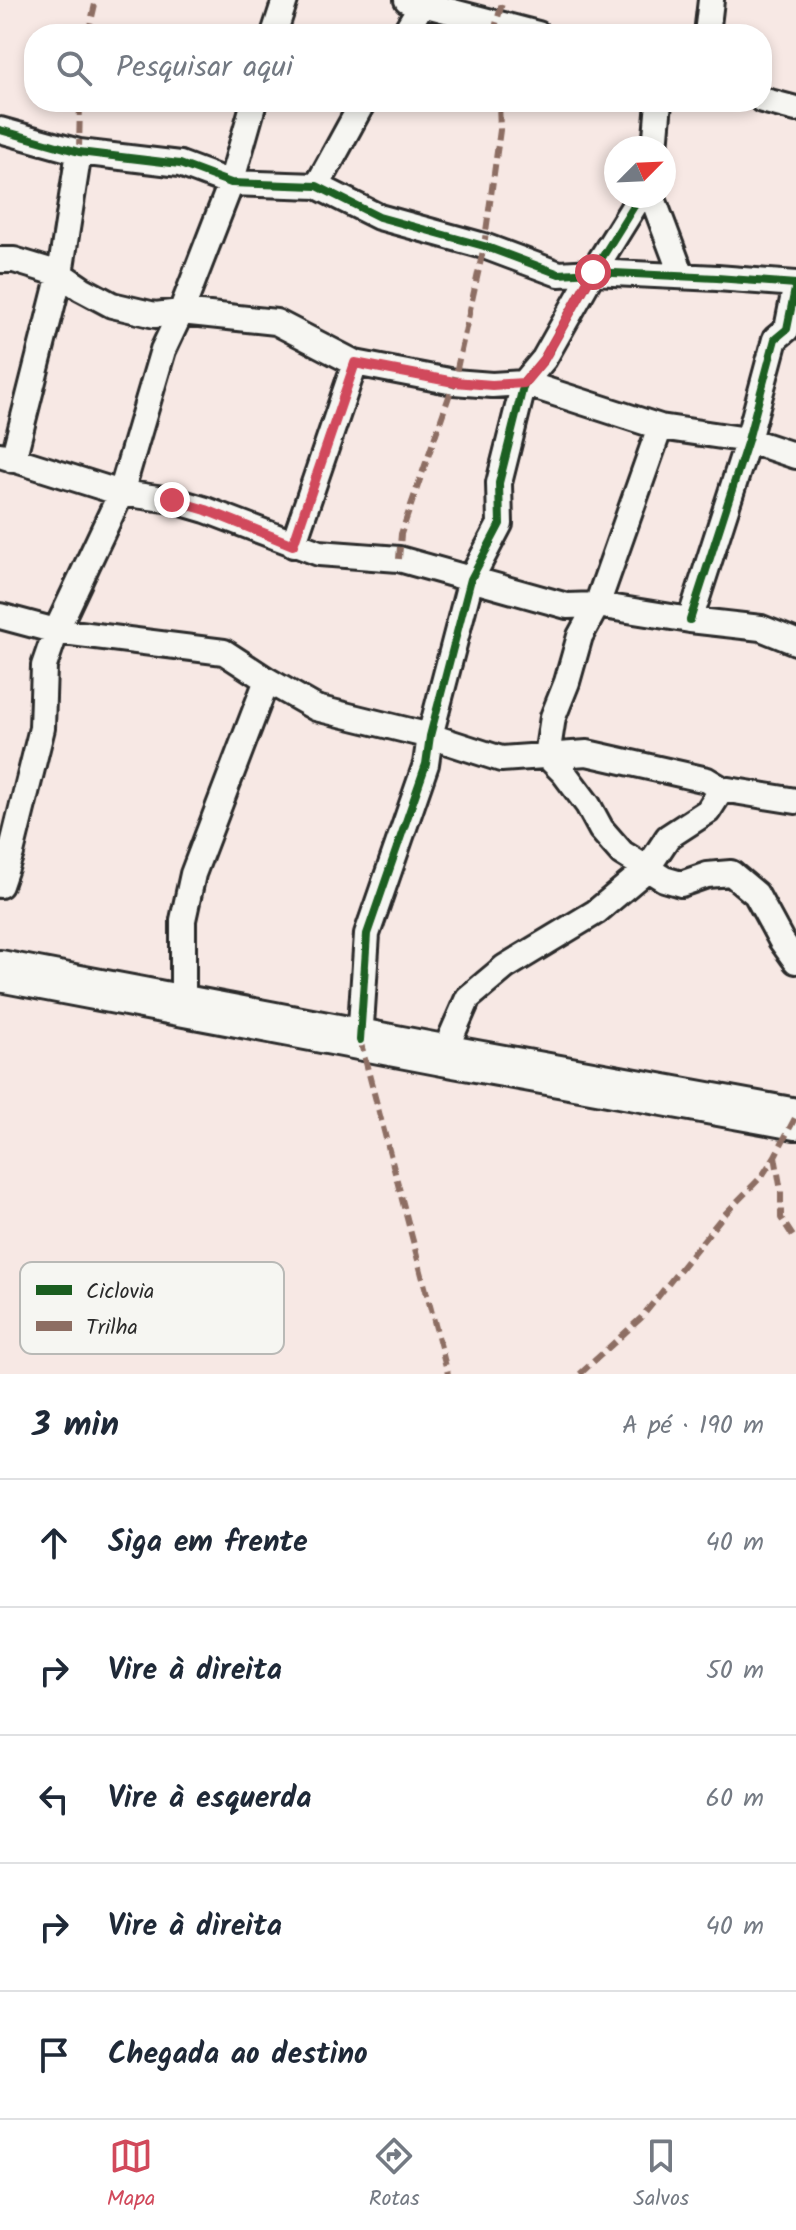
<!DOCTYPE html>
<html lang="pt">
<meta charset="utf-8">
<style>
:root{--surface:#fff;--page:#f6f6f7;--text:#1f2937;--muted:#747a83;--line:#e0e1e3;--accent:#d1495b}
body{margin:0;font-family:Kalam,sans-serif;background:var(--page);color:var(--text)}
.compass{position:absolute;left:604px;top:136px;width:72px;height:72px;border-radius:50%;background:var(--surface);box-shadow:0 4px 12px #0003;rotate:66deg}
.stop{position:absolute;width:24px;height:24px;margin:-18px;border:6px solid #d1495b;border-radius:50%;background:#fff}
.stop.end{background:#d1495b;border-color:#fff;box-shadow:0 2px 8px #0008}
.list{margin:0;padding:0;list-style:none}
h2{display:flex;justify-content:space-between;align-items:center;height:104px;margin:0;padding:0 32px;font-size:34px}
h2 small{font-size:26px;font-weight:400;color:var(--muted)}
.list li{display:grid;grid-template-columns:52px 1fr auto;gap:24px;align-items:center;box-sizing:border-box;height:128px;padding:0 32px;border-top:2px solid var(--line)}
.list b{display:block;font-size:30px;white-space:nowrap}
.list em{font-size:26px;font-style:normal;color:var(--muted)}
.icon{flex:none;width:44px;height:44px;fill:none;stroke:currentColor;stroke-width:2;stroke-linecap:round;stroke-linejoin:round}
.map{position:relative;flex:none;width:796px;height:1374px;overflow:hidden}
.search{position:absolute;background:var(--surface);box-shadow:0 4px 12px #0003;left:24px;right:24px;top:24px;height:88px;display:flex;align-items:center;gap:20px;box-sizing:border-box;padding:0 28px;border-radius:32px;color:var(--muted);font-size:30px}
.sheet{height:744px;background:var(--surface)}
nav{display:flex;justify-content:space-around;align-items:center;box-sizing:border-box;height:112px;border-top:2px solid var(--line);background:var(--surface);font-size:22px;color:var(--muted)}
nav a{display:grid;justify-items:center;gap:4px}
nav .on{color:var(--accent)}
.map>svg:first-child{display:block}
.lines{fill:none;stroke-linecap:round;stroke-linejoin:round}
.minor-casing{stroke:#2b2b2b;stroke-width:30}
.primary-casing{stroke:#2b2b2b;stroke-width:46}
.minor{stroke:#f6f6f2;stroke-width:24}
.primary{stroke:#f6f6f2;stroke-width:40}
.quiet{stroke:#8d6e63;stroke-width:6;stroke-dasharray:12 6;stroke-linecap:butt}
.cycleway-casing{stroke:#f6f6f2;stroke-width:13}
.cycleway{stroke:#1b5e20;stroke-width:8}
.route{stroke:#d1495b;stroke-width:10}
.key{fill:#f6f6f2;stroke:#b9b9b6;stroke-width:2}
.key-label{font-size:22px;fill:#2b2b2b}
</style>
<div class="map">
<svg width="796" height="1374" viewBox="0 0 796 1374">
<rect width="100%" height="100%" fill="#f7e8e4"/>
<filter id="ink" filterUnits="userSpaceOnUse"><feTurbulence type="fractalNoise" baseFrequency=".0125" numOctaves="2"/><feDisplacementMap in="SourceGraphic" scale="16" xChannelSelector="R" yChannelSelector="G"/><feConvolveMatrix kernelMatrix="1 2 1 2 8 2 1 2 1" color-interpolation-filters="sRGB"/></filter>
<g filter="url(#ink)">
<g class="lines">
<defs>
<path id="minor" d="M407 0 538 34
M274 34 285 0
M404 34 422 4V0
M707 34 711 0
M762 100 796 109
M0 130 79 152 180 164 231 183 317 186 379 217 484 246 559 274 593 272 717 278 796 284 787 329 775 339 748 440 690 620
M655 148 659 102
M317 186 363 102
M652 196 682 276
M0 260H14L60 274 82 289 112 305 155 315 181 312 276 322 355 363 454 382 492 385 524 383 660 427 748 440 796 456
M660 427 597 605 580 636 567 682 553 717 547 756 564 773 588 805 601 829 622 853 664 879 681 884 707 875 731 873 756 894 781 940 796 961
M0 455 121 493 172 500 206 510 319 553 399 559 567 606 597 605 690 620 761 628 796 642
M13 460 60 274 79 152
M293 545 355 363
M0 616 56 631 224 652 267 680
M0 885 11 853 42 728 44 666 56 631 121 493 163 350 181 312 231 183 254 102
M183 1006V920L193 874 267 680 316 708 430 736 501 759 587 753 707 780 722 789 796 801
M360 1040 367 934 426 764 430 736 471 579 500 524 499 483 524 383 544 359 593 272 636 203 647 196
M443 1055 468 998 505 967 596 912 647 869 668 837 708 811 722 789"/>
<path id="primary" d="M0 971 443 1055 796 1119"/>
</defs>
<use href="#minor" class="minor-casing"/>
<use href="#primary" class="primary-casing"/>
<use href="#minor" class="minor"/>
<use href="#primary" class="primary"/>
<path class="quiet" d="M88 34 96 0
M496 34V24L503 0
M79 152 80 102
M399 559 401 534 454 382 484 246 500 130 499 102
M360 1040 448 1374
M775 1156 781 1191V1218L796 1241
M580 1374 641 1318 722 1217 762 1176 775 1156 795 1118"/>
<defs>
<path id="cycleway" d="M0 130 79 152 180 164 231 183 317 186 379 217 484 246 559 274 593 272 717 278 796 284 787 329 775 339 748 440 690 620
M360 1040 367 934 426 764 430 736 471 579 500 524 499 483 524 383 544 359 593 272 636 203 647 196"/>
</defs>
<use href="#cycleway" class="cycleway-casing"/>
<use href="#cycleway" class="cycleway"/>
</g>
</g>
<g class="lines" filter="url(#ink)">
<path class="route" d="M172 500 206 510 293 545 355 363 454 382 492 385 524 383 544 359 593 272"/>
</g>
<rect x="20" y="1262" width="264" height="92" rx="12" class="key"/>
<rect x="36" y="1285" width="36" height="10" fill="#1b5e20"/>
<rect x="36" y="1321" width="36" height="10" fill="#8d6e63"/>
<g class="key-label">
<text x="86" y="1298">Ciclovia</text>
<text x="86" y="1334">Trilha</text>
</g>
</svg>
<svg class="compass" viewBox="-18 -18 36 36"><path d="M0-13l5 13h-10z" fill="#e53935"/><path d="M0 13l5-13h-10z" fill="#747a83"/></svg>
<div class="stop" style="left:593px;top:272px"></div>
<div class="stop end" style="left:172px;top:500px"></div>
<div class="search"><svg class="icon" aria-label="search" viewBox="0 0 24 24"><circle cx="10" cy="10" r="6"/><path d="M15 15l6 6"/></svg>Pesquisar aqui</div>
</div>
<section class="sheet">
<h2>3 min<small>A pé · 190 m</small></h2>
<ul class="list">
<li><svg class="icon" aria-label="ahead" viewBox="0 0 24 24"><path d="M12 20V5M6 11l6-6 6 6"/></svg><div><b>Siga em frente</b></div><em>40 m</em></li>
<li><svg class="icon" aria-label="right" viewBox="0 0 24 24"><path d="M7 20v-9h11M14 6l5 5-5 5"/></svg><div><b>Vire à direita</b></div><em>50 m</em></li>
<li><svg class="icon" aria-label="left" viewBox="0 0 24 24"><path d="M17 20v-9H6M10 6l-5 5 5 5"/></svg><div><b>Vire à esquerda</b></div><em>60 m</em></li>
<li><svg class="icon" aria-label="right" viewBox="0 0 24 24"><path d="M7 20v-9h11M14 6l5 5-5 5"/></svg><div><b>Vire à direita</b></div><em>40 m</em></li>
<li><svg class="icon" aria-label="arrive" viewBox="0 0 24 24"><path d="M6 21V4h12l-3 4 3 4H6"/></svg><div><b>Chegada ao destino</b></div></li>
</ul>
</section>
<nav>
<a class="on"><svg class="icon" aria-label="map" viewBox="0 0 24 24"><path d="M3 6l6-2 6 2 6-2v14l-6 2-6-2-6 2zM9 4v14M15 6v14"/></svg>Mapa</a>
<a><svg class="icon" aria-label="directions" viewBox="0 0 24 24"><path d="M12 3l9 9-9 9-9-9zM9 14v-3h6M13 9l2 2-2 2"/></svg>Rotas</a>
<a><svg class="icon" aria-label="saved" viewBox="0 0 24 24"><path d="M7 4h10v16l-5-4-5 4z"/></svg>Salvos</a>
</nav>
